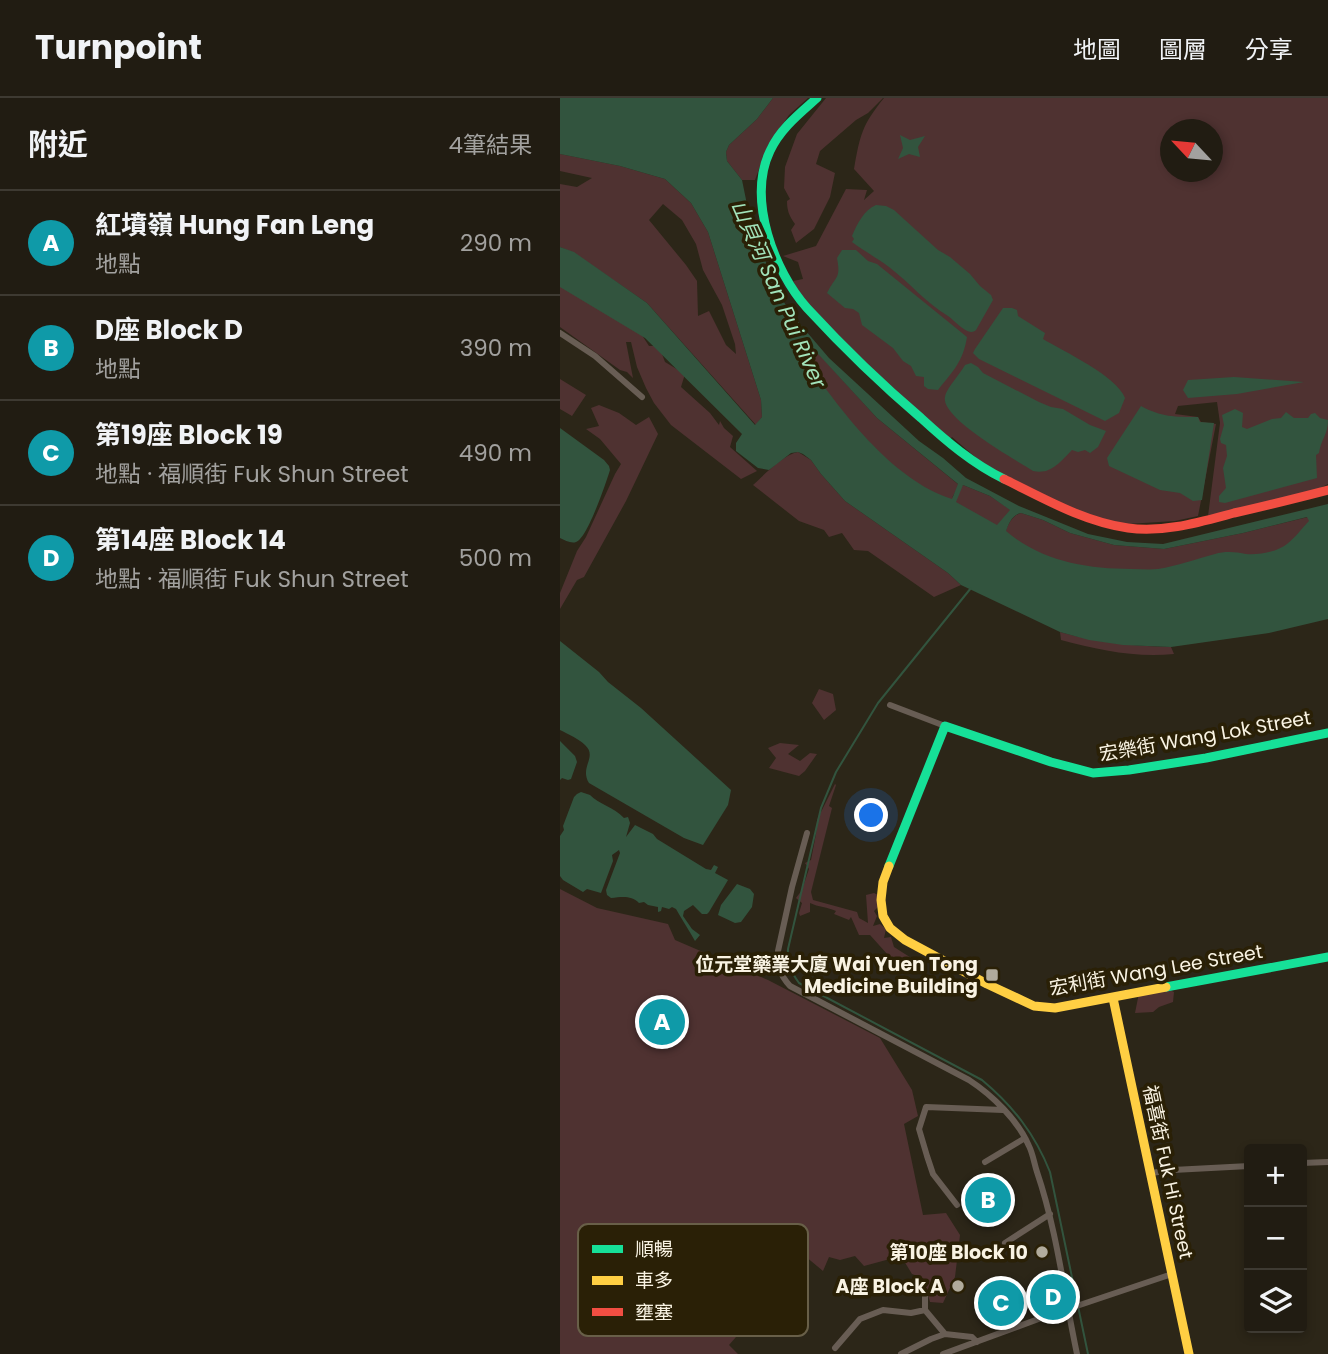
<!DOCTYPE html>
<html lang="zh-TW">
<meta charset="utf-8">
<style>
:root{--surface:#211c12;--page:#2d2920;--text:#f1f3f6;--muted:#a2a19f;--line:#3e3a32;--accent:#db2777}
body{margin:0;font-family:Poppins,"Noto Sans TC",sans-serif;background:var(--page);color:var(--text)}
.controls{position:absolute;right:21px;bottom:21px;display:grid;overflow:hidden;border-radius:7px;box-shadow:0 4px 10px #0003}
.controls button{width:63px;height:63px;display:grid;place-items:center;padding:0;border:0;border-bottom:2px solid var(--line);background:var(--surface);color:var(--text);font:35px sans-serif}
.compass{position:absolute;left:600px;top:21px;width:63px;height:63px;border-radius:50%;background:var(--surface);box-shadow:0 4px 10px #0003;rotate:296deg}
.you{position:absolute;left:312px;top:718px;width:24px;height:24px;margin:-18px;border:5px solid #fff;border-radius:50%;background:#1a73e8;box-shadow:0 0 0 10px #1a73e833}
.badge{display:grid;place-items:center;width:46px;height:46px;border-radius:50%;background:var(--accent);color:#fff;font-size:23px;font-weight:700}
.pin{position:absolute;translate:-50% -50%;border:4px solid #fff;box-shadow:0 2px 7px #0006}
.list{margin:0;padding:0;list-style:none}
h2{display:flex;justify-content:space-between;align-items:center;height:91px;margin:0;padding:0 28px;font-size:30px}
h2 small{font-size:23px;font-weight:400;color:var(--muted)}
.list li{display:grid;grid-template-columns:46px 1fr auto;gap:21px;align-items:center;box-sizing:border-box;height:105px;padding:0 28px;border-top:2px solid var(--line)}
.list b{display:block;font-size:26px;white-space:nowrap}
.list p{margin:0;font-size:23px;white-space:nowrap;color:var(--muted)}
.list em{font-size:23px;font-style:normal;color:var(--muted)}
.icon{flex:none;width:38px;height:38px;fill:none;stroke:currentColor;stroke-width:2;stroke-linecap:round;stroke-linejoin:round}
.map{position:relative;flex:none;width:768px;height:1256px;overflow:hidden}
header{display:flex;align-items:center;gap:42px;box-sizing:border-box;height:98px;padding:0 35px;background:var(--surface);border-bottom:2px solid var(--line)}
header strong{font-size:33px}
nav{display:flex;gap:38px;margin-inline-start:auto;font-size:24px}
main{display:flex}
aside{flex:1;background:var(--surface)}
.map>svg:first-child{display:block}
.green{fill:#4f3231;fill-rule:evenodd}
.water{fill:#32543e;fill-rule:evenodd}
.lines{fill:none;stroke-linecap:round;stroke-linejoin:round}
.stream{stroke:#32543e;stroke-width:2}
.street{stroke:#685d54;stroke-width:6}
.fast{stroke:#16e098;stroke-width:9}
.slow{stroke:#ffcf43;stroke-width:9}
.jam{stroke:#f24e42;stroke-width:9}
.poi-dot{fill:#b1ab9c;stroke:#2a2006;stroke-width:2.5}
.labels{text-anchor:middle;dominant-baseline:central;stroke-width:7;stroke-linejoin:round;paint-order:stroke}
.street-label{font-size:19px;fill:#f9f3e3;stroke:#2a2006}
.poi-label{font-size:19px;font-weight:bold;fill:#f9f3e3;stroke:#2a2006;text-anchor:end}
.water-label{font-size:21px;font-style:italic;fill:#a2e4bb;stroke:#2a2006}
.key{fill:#2a2006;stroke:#685f48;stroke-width:2}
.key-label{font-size:19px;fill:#f9f3e3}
</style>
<header>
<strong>Turnpoint</strong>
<nav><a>地圖</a><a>圖層</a><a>分享</a></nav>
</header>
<main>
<aside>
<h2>附近<small>4筆結果</small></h2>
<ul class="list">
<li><span class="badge" style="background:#0f9aa8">A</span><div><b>紅墳嶺 Hung Fan Leng</b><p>地點</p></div><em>290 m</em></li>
<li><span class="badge" style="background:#0f9aa8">B</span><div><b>D座 Block D</b><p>地點</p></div><em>390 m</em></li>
<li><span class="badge" style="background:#0f9aa8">C</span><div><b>第19座 Block 19</b><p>地點 · 福順街 Fuk Shun Street</p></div><em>490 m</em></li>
<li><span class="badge" style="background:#0f9aa8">D</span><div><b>第14座 Block 14</b><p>地點 · 福順街 Fuk Shun Street</p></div><em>500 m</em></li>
</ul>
</aside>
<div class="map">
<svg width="768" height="1256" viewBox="0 0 768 1256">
<rect width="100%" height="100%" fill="#2c2618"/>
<path class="green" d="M213 0H248L229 17 208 47 195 82H182L167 63 166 54 169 47 197 21Z
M266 0H323L308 15 296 22 260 53 256 66 275 75 270 99 254 131 236 145 231 132 235 126C229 118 227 112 227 103L230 101 224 90 225 69 237 36Z
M324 0H768V386L756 392 648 418 660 325 657 304 618 308 615 316 638 319 641 324 656 326 638 418 615 423 567 426 532 420 453 385 421 364 392 339 386 345 314 281 244 203 233 183 243 181 238 164 223 158 256 148 286 91 307 92 304 102 314 93 294 71C300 37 302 27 324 0ZM610 32H652V74H610Z
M0 56 60 68 105 81 131 105 148 134 201 302 202 319 196 327 87 205 14 155 0 149V86L17 89 32 80 0 73ZM103 106 122 122 136 146 143 172 162 207 175 246 176 256 166 247 149 213 138 218 137 183 126 167 89 122Z
M0 184 78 231 89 248H99L105 264 125 276 121 289 150 315 159 327 160 323 164 330 173 338 170 349 197 373 181 381 111 327 94 305 86 290 77 269 71 244H66L73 280 67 274 60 272 0 229Z
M248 244 317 320 399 387 392 400 403 387 430 398 451 412 445 419 446 432C449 425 453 417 461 415L483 422 510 435 554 447 604 451 683 435 748 419 768 406V463L505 495 314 362 243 259 241 251 243 245Z
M0 281 26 297 12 318 0 311Z
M39 307 59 315 76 327 89 319 98 336 66 403 24 479 17 482 0 511V495L17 453 26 439 55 376 61 366 40 341 26 331 39 328 31 310Z
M238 354 251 362 261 376 285 403 388 475 401 487 374 499 308 453 294 452 282 435 269 439 264 432 239 423 193 387C205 376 223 357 238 354Z
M500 534C539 545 571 548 611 549L614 556C576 560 538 552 501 542Z
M259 591 273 596 276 612 264 622 252 605Z
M220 645 239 647 228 656 240 663 250 655 257 656 245 673 239 678 209 670 216 660 208 650Z
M275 686 276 687 269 708 272 710 251 794 253 802 297 814 299 820 308 825 306 797 314 795 326 801 314 813 317 818 313 828 320 826 326 831 324 840 331 839 334 849 356 863 348 868 344 862H338L327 871 319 864 328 857 310 837H299L291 819 289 822 274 816 276 813C268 809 258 809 250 805V814L240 818 239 815 242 805 236 800 242 792 249 771 245 765 251 762 256 736 257 722Z
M0 791 37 810 108 826 115 842 208 882 320 940 352 992 358 1018 344 1026 363 1117 386 1115 400 1137 395 1179 383 1205 370 1204 363 1180 352 1176 341 1158 304 1168 295 1158 280 1162 269 1159 263 1173 245 1158 237 1165 224 1160 214 1174 200 1176 187 1191 199 1202 192 1210 197 1215 169 1247 178 1256H0Z
M599 887 614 894 613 904 599 909 593 914 575 915 580 890Z"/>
<path class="water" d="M0 0H213L197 21 169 47 166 54 167 63 182 82 191 126 202 147 209 178 217 194 234 219 269 260 359 343 383 360 406 380 459 408 528 436 567 444 603 446 768 406V521L709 535 611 549 563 547 529 542 500 534 401 487 388 475 285 403 261 376 251 362 243 356 238 354 231 355 209 372 198 370 176 353V345L182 336 85 240 0 189V149L14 154 87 205 195 327 202 319 201 302 148 134 131 105 105 81 60 68 0 56ZM243 245H248L317 320 398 386 392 401C331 382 278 309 243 259L241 251ZM403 387 430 398 450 412 437 427 396 404ZM461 415 483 422 510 435 554 447 604 451 683 435 747 419 749 423C742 430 735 440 727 446 717 454 699 457 686 456 676 454 665 453 655 456 636 461 617 468 598 471 589 472 580 471 571 471 526 471 481 463 446 433 449 425 452 417 461 415Z
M340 37 350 42 365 38 358 49 360 59 349 56 338 61 343 50Z
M316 107 326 108 334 112 378 152 390 159 410 176 420 188 431 197 433 202 416 232C415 233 413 234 411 234 403 233 395 223 388 218 366 205 350 185 329 169 317 160 304 153 292 144L294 141 292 138C297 126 304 112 316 107Z
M282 152H296L308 163 317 166 407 239C403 264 393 273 378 292L368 291 364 288V279L356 278 351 268 343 263 333 250 302 227 299 215 293 211 285 210 267 195C276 177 281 181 277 160Z
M443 210H452L457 212 458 218 485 235 483 241C503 253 557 278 565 300L559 315 545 323 419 261 413 255 415 251Z
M411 265 418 269 423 275 479 304 491 309 503 311 530 327 546 333 538 349 530 355 525 352 518 354 512 352C500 364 491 377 473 373 456 362 380 320 385 299 386 291 400 276 405 267Z
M674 279 744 284 677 296 628 300 623 292 628 282Z
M581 308C601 319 615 319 638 319L640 324 654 325 642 402 633 403 620 395 600 392 549 368 547 360Z
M675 311 683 315 682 329 687 331 712 321 721 320 726 314 734 320H748L751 316 755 315 760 320 768 322C768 337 761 341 759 355L756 357 757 380 665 405 659 404V398L666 390 663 370 667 358 666 347 661 345 660 341 664 327 662 317Z
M0 330 44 362 49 368 50 372C46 385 27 441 16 444 11 446 5 442 0 440Z
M0 543 39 574 48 584 81 610 171 692 168 707 143 747 124 740 29 685C19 669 38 659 25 647 19 641 8 636 0 632Z
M0 643 15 658 17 664 11 681 8 682 2 680 0 682Z
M21 694 30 697C38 706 54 709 64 720L68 719 70 725 66 739 75 727 93 736 97 741 146 771 151 772 154 767 158 769 155 775 168 782 149 814 147 816H142L133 807 124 813 123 818 132 831 140 837 135 843C129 832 122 822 116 811L112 809 109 811 102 809 101 813 98 814V809L88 807 84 804 79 805C71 797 62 799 51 800L47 797 46 792 60 755 59 752 52 757 53 763 41 795 27 791 23 794 3 782 0 778V738L4 732 3 728 14 699 17 696Z
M177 786 190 791 194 796 192 809 181 824 175 825 158 817 161 807Z"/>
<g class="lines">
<path class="stream" d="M411 490 318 605 276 674 261 710 228 851C227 865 231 874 239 885L422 982C453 1008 475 1036 490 1074L528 1256"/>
<path class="street" d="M0 235 35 258 82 299
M330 607 385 628
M247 735 232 789 218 853C217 868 220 877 230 888L409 982C432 997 458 1022 469 1048 473 1056 474 1065 477 1074 497 1133 504 1195 517 1256
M425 1064 465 1040
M742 1065 768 1064
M591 1075 613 1072 689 1068
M397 1107 373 1076 367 1058 359 1031 366 1009 443 1012
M445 1145 490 1116
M365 1197V1212L385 1236 412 1239 417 1244
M275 1250 300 1221 323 1212 351 1215 365 1212
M341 1256 371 1241 385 1236
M383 1256 484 1219 612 1176"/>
<path class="fast" d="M257 0C239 16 220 31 210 53 187 101 214 173 247 210 283 249 321 286 361 320 386 343 413 366 444 381
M329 768 385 628 491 664 533 675 569 672 646 660 768 635
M606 889 768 859"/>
<path class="slow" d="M329 768 323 784 321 802 323 818 330 830 345 842 427 886 474 908 495 910 606 889
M553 900 629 1256"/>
<path class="jam" d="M444 381C483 400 524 424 568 430 604 435 640 424 674 415 705 408 737 400 768 392"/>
</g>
<g class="poi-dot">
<rect x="425" y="870" width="14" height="14" rx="3.5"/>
<circle cx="482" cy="1154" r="7"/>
<circle cx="398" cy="1188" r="7"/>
</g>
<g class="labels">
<g class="street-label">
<text transform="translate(645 638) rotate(-10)">宏樂街 Wang Lok Street</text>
<text transform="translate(596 872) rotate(-10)">宏利街 Wang Lee Street</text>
<text transform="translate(608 1074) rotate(78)">福喜街 Fuk Hi Street</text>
</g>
<g class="poi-label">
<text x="418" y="866">位元堂藥業大廈 Wai Yuen Tong<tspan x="418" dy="22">Medicine Building</tspan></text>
<text x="468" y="1154">第10座 Block 10</text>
<text x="384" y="1188">A座 Block A</text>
</g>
<g class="water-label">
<text transform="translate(219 196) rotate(66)">山貝河 San Pui River</text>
</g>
</g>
<rect x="18" y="1126" width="230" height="112" rx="10" class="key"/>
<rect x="32" y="1147" width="31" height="8" fill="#16e098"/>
<rect x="32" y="1178" width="31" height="9" fill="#ffcf43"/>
<rect x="32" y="1210" width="31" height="8" fill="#f24e42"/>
<g class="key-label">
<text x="75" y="1158">順暢</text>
<text x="75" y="1189">車多</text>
<text x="75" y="1221">壅塞</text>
</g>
</svg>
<div class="controls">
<button>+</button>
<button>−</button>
<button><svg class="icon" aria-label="layers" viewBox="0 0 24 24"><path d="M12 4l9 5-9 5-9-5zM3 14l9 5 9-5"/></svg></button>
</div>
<svg class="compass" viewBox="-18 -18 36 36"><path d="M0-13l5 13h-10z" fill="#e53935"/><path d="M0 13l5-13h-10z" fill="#a2a19f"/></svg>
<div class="you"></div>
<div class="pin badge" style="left:102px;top:924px;background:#0f9aa8">A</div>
<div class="pin badge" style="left:428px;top:1102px;background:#0f9aa8">B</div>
<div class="pin badge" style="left:441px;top:1205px;background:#0f9aa8">C</div>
<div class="pin badge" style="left:493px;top:1199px;background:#0f9aa8">D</div>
</div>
</main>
